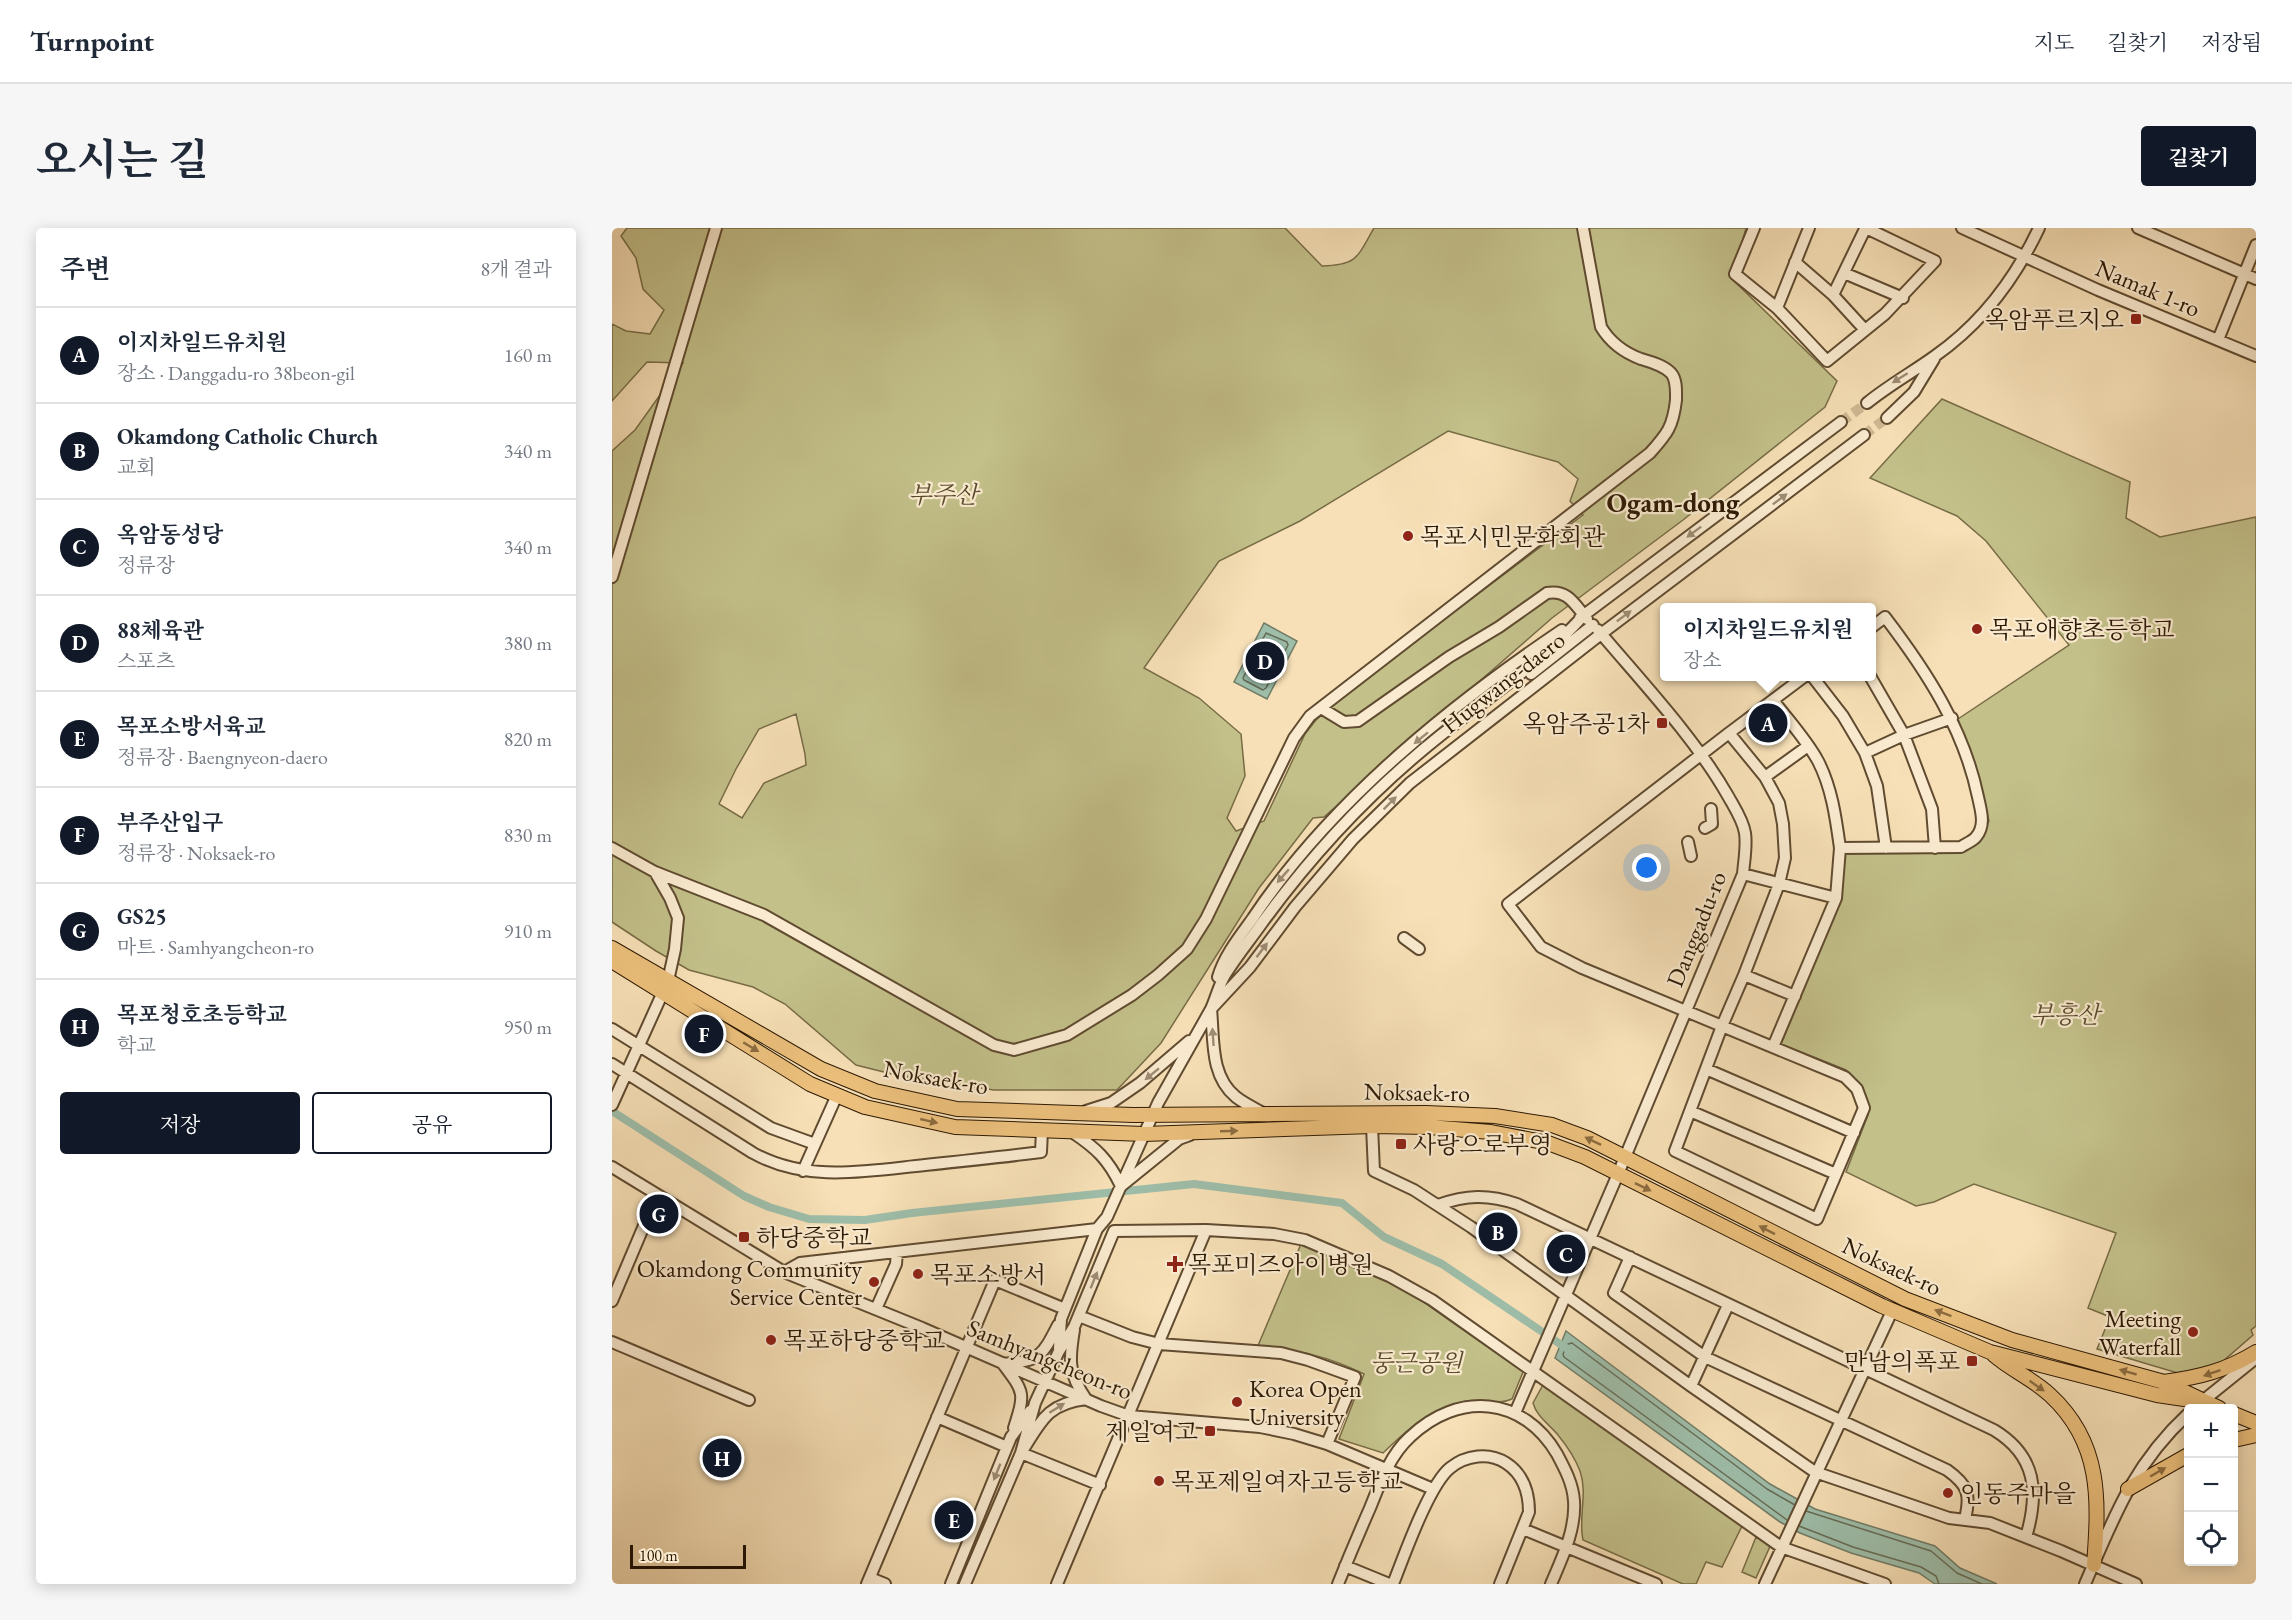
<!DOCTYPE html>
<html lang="ko">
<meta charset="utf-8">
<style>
:root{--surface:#fff;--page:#f6f6f7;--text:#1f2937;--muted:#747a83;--line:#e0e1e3;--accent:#111827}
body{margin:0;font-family:"EB Garamond","Noto Serif KR",serif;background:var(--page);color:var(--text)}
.controls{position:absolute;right:18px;bottom:18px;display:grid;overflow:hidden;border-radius:6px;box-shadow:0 3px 15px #0003}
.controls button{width:54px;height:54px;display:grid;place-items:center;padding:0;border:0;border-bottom:2px solid var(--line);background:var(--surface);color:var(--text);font:30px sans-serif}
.scale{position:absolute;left:18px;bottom:15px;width:116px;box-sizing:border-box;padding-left:6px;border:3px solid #2d1903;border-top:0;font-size:16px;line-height:21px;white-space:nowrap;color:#2d1903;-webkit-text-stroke:4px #faebd0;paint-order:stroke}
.you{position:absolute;left:1035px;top:640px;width:21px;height:21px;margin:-15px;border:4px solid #fff;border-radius:50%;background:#1a73e8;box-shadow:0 0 0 9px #1a73e833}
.badge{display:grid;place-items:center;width:39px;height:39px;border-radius:50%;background:var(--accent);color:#fff;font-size:20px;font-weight:700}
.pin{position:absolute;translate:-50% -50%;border:3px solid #fff;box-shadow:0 2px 6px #0006}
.popup{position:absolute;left:1048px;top:375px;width:216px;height:78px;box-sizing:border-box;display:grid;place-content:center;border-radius:6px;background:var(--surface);filter:drop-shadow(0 2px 4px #0005);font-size:20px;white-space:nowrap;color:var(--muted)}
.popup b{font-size:22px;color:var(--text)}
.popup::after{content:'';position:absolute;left:50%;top:100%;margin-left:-12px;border:12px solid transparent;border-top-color:var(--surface)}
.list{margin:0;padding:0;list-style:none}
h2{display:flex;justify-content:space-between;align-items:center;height:78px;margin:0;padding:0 24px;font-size:26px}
h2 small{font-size:20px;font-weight:400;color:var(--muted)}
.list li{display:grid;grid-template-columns:39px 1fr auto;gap:18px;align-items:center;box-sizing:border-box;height:96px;padding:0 24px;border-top:2px solid var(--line)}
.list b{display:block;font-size:22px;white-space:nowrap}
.list p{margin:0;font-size:20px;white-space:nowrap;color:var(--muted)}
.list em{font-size:20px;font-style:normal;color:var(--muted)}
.actions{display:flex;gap:12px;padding:18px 24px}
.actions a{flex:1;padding:14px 0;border:2px solid var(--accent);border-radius:6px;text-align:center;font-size:21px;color:var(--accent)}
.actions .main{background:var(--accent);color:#fff}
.icon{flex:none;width:33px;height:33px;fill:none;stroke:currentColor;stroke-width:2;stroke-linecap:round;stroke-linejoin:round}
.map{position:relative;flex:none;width:1644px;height:1356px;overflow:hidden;border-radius:6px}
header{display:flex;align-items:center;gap:36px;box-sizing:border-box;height:84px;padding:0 30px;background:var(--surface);border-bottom:2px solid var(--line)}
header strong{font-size:28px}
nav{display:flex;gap:33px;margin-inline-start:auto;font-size:21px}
.intro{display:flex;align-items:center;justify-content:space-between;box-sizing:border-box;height:144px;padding:0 36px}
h1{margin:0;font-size:42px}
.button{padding:15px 27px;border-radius:6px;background:var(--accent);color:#fff;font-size:21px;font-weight:700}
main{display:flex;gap:36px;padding:0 36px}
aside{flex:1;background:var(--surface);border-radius:6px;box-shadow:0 3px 15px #0003}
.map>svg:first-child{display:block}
.green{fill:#c3c08a;stroke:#786c46;stroke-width:1.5;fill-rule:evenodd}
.water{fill:#9ebeaa;stroke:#717c67;stroke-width:1.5}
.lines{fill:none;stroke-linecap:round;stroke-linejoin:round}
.shore{stroke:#666c56;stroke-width:1.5}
.canal{stroke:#9ebeaa;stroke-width:8}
.minor-tunnel{stroke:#cfb893;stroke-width:10;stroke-dasharray:10 5;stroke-linecap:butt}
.minor-casing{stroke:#604b30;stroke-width:14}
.major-casing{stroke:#2d1903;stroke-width:16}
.minor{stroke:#faebd0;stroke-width:10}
.major{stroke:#ecc07c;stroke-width:14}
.oneway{fill:#9e8c74}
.oneway2{fill:#8c6c40}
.poi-dot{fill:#8f2418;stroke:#faebd0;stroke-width:2}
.labels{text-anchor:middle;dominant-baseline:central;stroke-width:4.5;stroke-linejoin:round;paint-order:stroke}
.street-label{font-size:24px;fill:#2d1903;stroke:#faebd0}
.poi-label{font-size:24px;fill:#2d1903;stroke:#faebd0;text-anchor:start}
.park-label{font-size:24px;font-style:italic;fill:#5a4b2c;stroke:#faebd0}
.quarter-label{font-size:27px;font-weight:bold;fill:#2d1903;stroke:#faebd0}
</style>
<header>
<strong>Turnpoint</strong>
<nav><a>지도</a><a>길찾기</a><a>저장됨</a></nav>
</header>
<div class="intro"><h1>오시는 길</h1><a class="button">길찾기</a></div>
<main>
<aside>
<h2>주변<small>8개 결과</small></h2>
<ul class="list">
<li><span class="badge">A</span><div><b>이지차일드유치원</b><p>장소 · Danggadu-ro 38beon-gil</p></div><em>160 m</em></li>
<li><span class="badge">B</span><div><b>Okamdong Catholic Church</b><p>교회</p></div><em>340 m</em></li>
<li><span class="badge">C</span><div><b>옥암동성당</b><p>정류장</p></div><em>340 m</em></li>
<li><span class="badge">D</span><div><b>88체육관</b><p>스포츠</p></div><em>380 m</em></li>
<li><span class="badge">E</span><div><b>목포소방서육교</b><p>정류장 · Baengnyeon-daero</p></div><em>820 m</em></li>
<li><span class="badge">F</span><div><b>부주산입구</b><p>정류장 · Noksaek-ro</p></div><em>830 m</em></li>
<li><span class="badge">G</span><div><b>GS25</b><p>마트 · Samhyangcheon-ro</p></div><em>910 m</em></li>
<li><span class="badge">H</span><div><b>목포청호초등학교</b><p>학교</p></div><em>950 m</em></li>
</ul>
<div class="actions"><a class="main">저장</a><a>공유</a></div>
</aside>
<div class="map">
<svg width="1644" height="1356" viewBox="0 0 1644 1356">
<rect width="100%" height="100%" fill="#f7e0b7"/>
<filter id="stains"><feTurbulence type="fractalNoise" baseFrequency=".00333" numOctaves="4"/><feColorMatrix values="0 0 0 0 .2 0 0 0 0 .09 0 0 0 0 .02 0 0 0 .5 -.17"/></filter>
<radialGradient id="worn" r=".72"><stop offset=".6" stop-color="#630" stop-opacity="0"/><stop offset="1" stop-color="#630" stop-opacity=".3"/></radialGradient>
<path class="green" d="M15 0H673L710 38C746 37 745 29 762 0H1134L1120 51 1225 153 1213 179 1071 292 940 390 712 589 701 590 647 660 549 815 505 862H382L288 848 244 837 173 776 141 759 77 742 44 723 0 694V223L23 202 71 135 35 134 0 173V96L14 103 38 106 52 82 31 61 24 30 9 8ZM836 203 946 234 966 251 958 273 971 287 733 466 704 492 693 506 652 593 624 603 615 590 633 548 629 506 587 470 532 440 607 333 688 293ZM184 486 193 526 194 537 152 555 130 590 107 576 124 541 147 501Z
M1330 171 1518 254 1514 290 1548 309 1644 289V1098L1639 1102 1641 1107 1610 1134 1589 1143 1569 1146 1485 1121 1498 1089 1476 1080 1504 1005 1362 956 1322 974 1304 978 1234 944 1256 887 1250 861 1234 842 1169 816 1229 672 1232 625 1367 614 1377 593 1365 546 1346 491 1457 417 1374 313 1345 288 1258 250Z
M689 1016 790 1059 911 1144 900 1171C885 1178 870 1170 854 1173 819 1179 795 1202 771 1225L727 1211 752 1146C716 1128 684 1121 645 1120Z
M932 1155 1131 1296 1110 1339 1094 1334 1084 1356H1071L971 1312C966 1289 976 1266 968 1243 963 1230 955 1218 946 1207 937 1196 925 1189 921 1175Z
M1144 1309 1159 1316 1144 1350 1130 1344Z"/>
<path class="water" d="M652 395 685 413 655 471 622 454Z
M954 1103 1158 1256 1203 1281 1323 1318 1348 1340 1385 1356H1323L1307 1345 1239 1325 1188 1305 1168 1294 943 1130Z"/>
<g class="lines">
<path class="shore" d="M654 405 675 414 676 417 654 460 651 462 632 452 631 450Z
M659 415 665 417 666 421 651 450 647 452 642 449 641 446 656 416Z
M1194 1283 1319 1323 1345 1345 1370 1356
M1175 1292 952 1129 951 1126 956 1116 960 1115 1155 1261 1183 1277
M1187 1298 1241 1319 1309 1339 1324 1348 1327 1356"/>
<path class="canal" d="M0 883 132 968 157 979 197 991 253 992 300 985 582 956 730 975 772 1009 830 1036 957 1122"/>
<path class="minor-tunnel" d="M1229 194 1255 175
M1252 207 1275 190"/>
<defs>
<path id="minor" d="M1142 0 1123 46 1165 80 1215 133 1273 86 1323 33 1254 0
M1350 0 1486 62 1644 128
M1526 0 1644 51
M1183 34 1221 67 1253 102
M1232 45 1291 70
M1221 67 1253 1
M1165 80 1197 0
M1606 112 1644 17
M1255 175C1277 157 1301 144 1323 128 1370 95 1403 51 1427 0
M1275 190 1302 164 1322 131
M0 349 104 0
M972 387C930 434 878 468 829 507 761 561 701 625 650 695 638 712 624 729 613 747 607 757 604 770 599 781L638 739 683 679 741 611 798 555 989 406 1252 207
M968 390 1229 194
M919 446 981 397
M1200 448 1231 488 1253 525 1292 507 1340 490
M1258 448 1292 507 1320 581 1323 620
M1161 472C1176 492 1194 511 1206 533 1220 560 1224 591 1228 620
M709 480 732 494 746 493 837 429 887 399 935 365C956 361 963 377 975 391
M1117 505 896 676 929 719 970 740 1233 849 1245 861 1252 880 1205 991 1063 923 1110 798 1132 747 1167 656 1173 630 1171 596 1167 575 1153 549 1117 505 1193 448
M1253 525 1265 558 1274 620
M1153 549 1196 518
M1093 600 1100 596 1099 581
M1076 614 1079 628
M0 620 43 644 152 687 382 817 402 822 455 807 520 767 546 747 575 721 594 691 682 510 698 488 1038 225C1055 206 1061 199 1064 172 1064 163 1065 152 1059 145 1051 137 1039 134 1029 131 1013 125 998 114 989 99L971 0
M1131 646 1224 670 1161 819
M1224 670 1228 620 1349 619C1353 616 1361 613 1364 609 1374 597 1369 583 1366 569 1352 501 1315 444 1273 389L1260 399
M792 710 807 721
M1132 747 1183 768
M606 749C612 728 628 708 641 690 717 576 837 478 950 402
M599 781C602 812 598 848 624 869 633 876 644 881 653 886
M0 801 159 900 203 916
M0 836 141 925C195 955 255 943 313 937 352 933 390 929 429 924L430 902
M1094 841 1242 905
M0 877 56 753 63 721 66 690 58 670 43 644
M474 883 499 875 528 855 577 813
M1078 883 1224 946
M760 898 762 943 802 962 859 999 1079 1158 1203 1244 1337 1290 1378 1295 1449 1323 1524 1356
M460 904C484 920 496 931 509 958L567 911 578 907
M0 939 172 1044 310 1100 489 1178 517 1188 648 1199 682 1206 715 1216 821 1261
M191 943 225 867
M826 977C854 967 876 966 905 976L1382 1202C1425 1228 1427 1265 1414 1309
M502 1003 594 1002 662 1006 693 1012 777 1048 820 1072 1169 1319 1273 1356
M1018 1029 1002 1065 1093 1129 1335 1242C1356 1257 1359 1266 1353 1291
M172 1044 188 1035 485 1001
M0 1073 45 967
M264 1081 284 1036 285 1024
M467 1088 520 1109 547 1116 669 1125 696 1132 743 1149 715 1216
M462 1102C457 1132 456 1145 474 1171 434 1176 429 1194 409 1225L488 1257
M0 1114 137 1172
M447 1120 449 1091 485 1001 495 989 546 875 599 781
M1079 1158 1116 1077
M1582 1180 1644 1130
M903 1185 1006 946 1131 646C1132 633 1135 618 1133 605 1131 592 1122 579 1116 568 1083 510 1029 453 986 402
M325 1189 395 1219
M402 1200C413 1165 413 1165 391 1136 428 1132 429 1130 446 1097
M911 1301 1044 1356
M733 1338 777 1356
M258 1350 273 1356
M255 1356 383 1052 453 1081
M339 1356 399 1209 418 1183
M353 1356 409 1225 423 1175 447 1123 462 1099 502 1003
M445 1356 594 1002
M726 1356C736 1331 747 1305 758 1280 768 1255 778 1227 798 1209 846 1163 911 1168 945 1226 953 1241 961 1256 962 1273 964 1302 950 1330 939 1356
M781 1356C792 1328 817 1257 838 1240 854 1227 877 1224 894 1235 911 1246 917 1265 917 1284L888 1356
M1153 1356 1280 1083
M1473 1356C1502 1289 1521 1237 1576 1186"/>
<path id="major" d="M0 720 209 841 263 863 345 881 521 887 814 885 883 888 940 897 975 910 1293 1071 1400 1112 1552 1154 1607 1180
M0 733 198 856 253 879 343 899 532 906 760 898 817 899 879 904 936 915 973 929 1270 1078 1378 1124 1545 1167 1579 1172
M1382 1127C1399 1142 1421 1151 1438 1167 1490 1215 1487 1272 1482 1337
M1552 1154C1588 1149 1613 1143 1644 1124
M1622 1186 1644 1195
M1622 1212 1644 1207
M1516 1261 1576 1227"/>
</defs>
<use href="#minor" class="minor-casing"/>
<use href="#major" class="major-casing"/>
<use href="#minor" class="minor"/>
<use href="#major" class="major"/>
</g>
<defs><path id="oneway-solid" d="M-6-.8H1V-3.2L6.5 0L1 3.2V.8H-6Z" transform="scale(1.5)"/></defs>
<g class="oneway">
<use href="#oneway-solid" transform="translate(1288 150) rotate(148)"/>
<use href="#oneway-solid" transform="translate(1168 271) rotate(-37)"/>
<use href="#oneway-solid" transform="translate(1082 304) rotate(143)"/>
<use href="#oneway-solid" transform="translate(1012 388) rotate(-37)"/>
<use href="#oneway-solid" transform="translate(809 510) rotate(141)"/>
<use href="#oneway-solid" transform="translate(778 575) rotate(-45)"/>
<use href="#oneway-solid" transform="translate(671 648) rotate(131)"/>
<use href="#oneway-solid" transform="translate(650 722) rotate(-53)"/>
<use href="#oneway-solid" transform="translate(601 809) rotate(-94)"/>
<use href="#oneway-solid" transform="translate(540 846) rotate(141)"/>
<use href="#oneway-solid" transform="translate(482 1052) rotate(-68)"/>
<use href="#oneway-solid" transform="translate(445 1180) rotate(-32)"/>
<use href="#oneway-solid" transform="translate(385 1244) rotate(112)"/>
</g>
<g class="oneway2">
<use href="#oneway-solid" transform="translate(139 819) rotate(31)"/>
<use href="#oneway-solid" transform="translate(317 893) rotate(13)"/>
<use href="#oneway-solid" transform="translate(617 903) rotate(-2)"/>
<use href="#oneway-solid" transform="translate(981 913) rotate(-154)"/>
<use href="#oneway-solid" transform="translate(1031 959) rotate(26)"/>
<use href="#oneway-solid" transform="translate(1155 1002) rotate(-153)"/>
<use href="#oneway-solid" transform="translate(1331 1085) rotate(-159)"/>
<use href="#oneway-solid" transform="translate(1516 1144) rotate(-164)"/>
<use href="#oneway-solid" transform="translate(1600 1145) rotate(161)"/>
<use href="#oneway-solid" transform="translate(1425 1158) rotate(35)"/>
<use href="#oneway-solid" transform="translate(1546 1244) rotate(-30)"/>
</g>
<g class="poi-dot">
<rect x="1518" y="85" width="12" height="12" rx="3"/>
<circle cx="796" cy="308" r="6"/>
<circle cx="1365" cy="401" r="6"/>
<rect x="1044" y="489" width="12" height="12" rx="3"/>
<rect x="783" y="910" width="12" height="12" rx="3"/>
<rect x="126" y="1003" width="12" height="12" rx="3"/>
<path d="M560 1027h6v6h6v6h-6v6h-6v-6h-6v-6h6z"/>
<circle cx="306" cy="1046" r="6"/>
<circle cx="262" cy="1054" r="6"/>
<circle cx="1581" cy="1104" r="6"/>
<circle cx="159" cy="1112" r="6"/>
<rect x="1354" y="1127" width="12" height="12" rx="3"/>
<circle cx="625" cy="1174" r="6"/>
<rect x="592" y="1197" width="12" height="12" rx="3"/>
<circle cx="547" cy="1253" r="6"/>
<circle cx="1336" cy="1265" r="6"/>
</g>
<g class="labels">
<g class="street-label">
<text transform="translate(1536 60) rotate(23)">Namak 1-ro</text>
<text transform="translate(891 454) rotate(-38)">Hugwang-daero</text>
<text transform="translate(1084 701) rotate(-68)">Danggadu-ro</text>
<text transform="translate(324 849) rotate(10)">Noksaek-ro</text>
<text transform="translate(805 864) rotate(1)">Noksaek-ro</text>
<text transform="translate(1280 1038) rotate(25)">Noksaek-ro</text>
<text transform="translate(438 1131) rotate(22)">Samhyangcheon-ro</text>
</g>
<g class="poi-label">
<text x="1512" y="91" text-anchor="end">옥암푸르지오</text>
<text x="808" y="308">목포시민문화회관</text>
<text x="1377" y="401">목포애향초등학교</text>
<text x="1038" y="495" text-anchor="end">옥암주공1차</text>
<text x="801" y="916">사랑으로부영</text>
<text x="144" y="1009">하당중학교</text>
<text x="576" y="1036">목포미즈아이병원</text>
<text x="250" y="1040" text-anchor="end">Okamdong Community<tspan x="250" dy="28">Service Center</tspan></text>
<text x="318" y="1046">목포소방서</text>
<text x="1569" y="1090" text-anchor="end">Meeting<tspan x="1569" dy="28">Waterfall</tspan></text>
<text x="171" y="1112">목포하당중학교</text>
<text x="1348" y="1133" text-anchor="end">만남의폭포</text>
<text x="637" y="1160">Korea Open<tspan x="637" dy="28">University</tspan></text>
<text x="586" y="1203" text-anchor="end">제일여고</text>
<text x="559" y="1253">목포제일여자고등학교</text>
<text x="1348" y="1265">인동주마을</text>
</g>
<g class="park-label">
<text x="331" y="266">부주산</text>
<text x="1453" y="786">부흥산</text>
<text x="804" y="1134">둥근공원</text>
</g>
<g class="quarter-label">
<text x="1061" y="274">Ogam-dong</text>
</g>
</g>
<rect width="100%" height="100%" filter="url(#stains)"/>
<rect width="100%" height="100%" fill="url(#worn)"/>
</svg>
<div class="controls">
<button>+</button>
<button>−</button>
<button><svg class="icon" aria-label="locate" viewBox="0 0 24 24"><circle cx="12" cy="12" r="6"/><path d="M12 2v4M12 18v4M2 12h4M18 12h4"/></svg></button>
</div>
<div class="scale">100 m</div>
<div class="you"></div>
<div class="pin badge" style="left:1156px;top:495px">A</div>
<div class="popup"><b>이지차일드유치원</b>장소</div>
<div class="pin badge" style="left:886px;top:1004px">B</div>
<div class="pin badge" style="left:954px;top:1026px">C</div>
<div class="pin badge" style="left:653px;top:433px">D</div>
<div class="pin badge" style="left:342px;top:1292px">E</div>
<div class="pin badge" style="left:92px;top:806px">F</div>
<div class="pin badge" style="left:47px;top:986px">G</div>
<div class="pin badge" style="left:110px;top:1230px">H</div>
</div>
</main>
